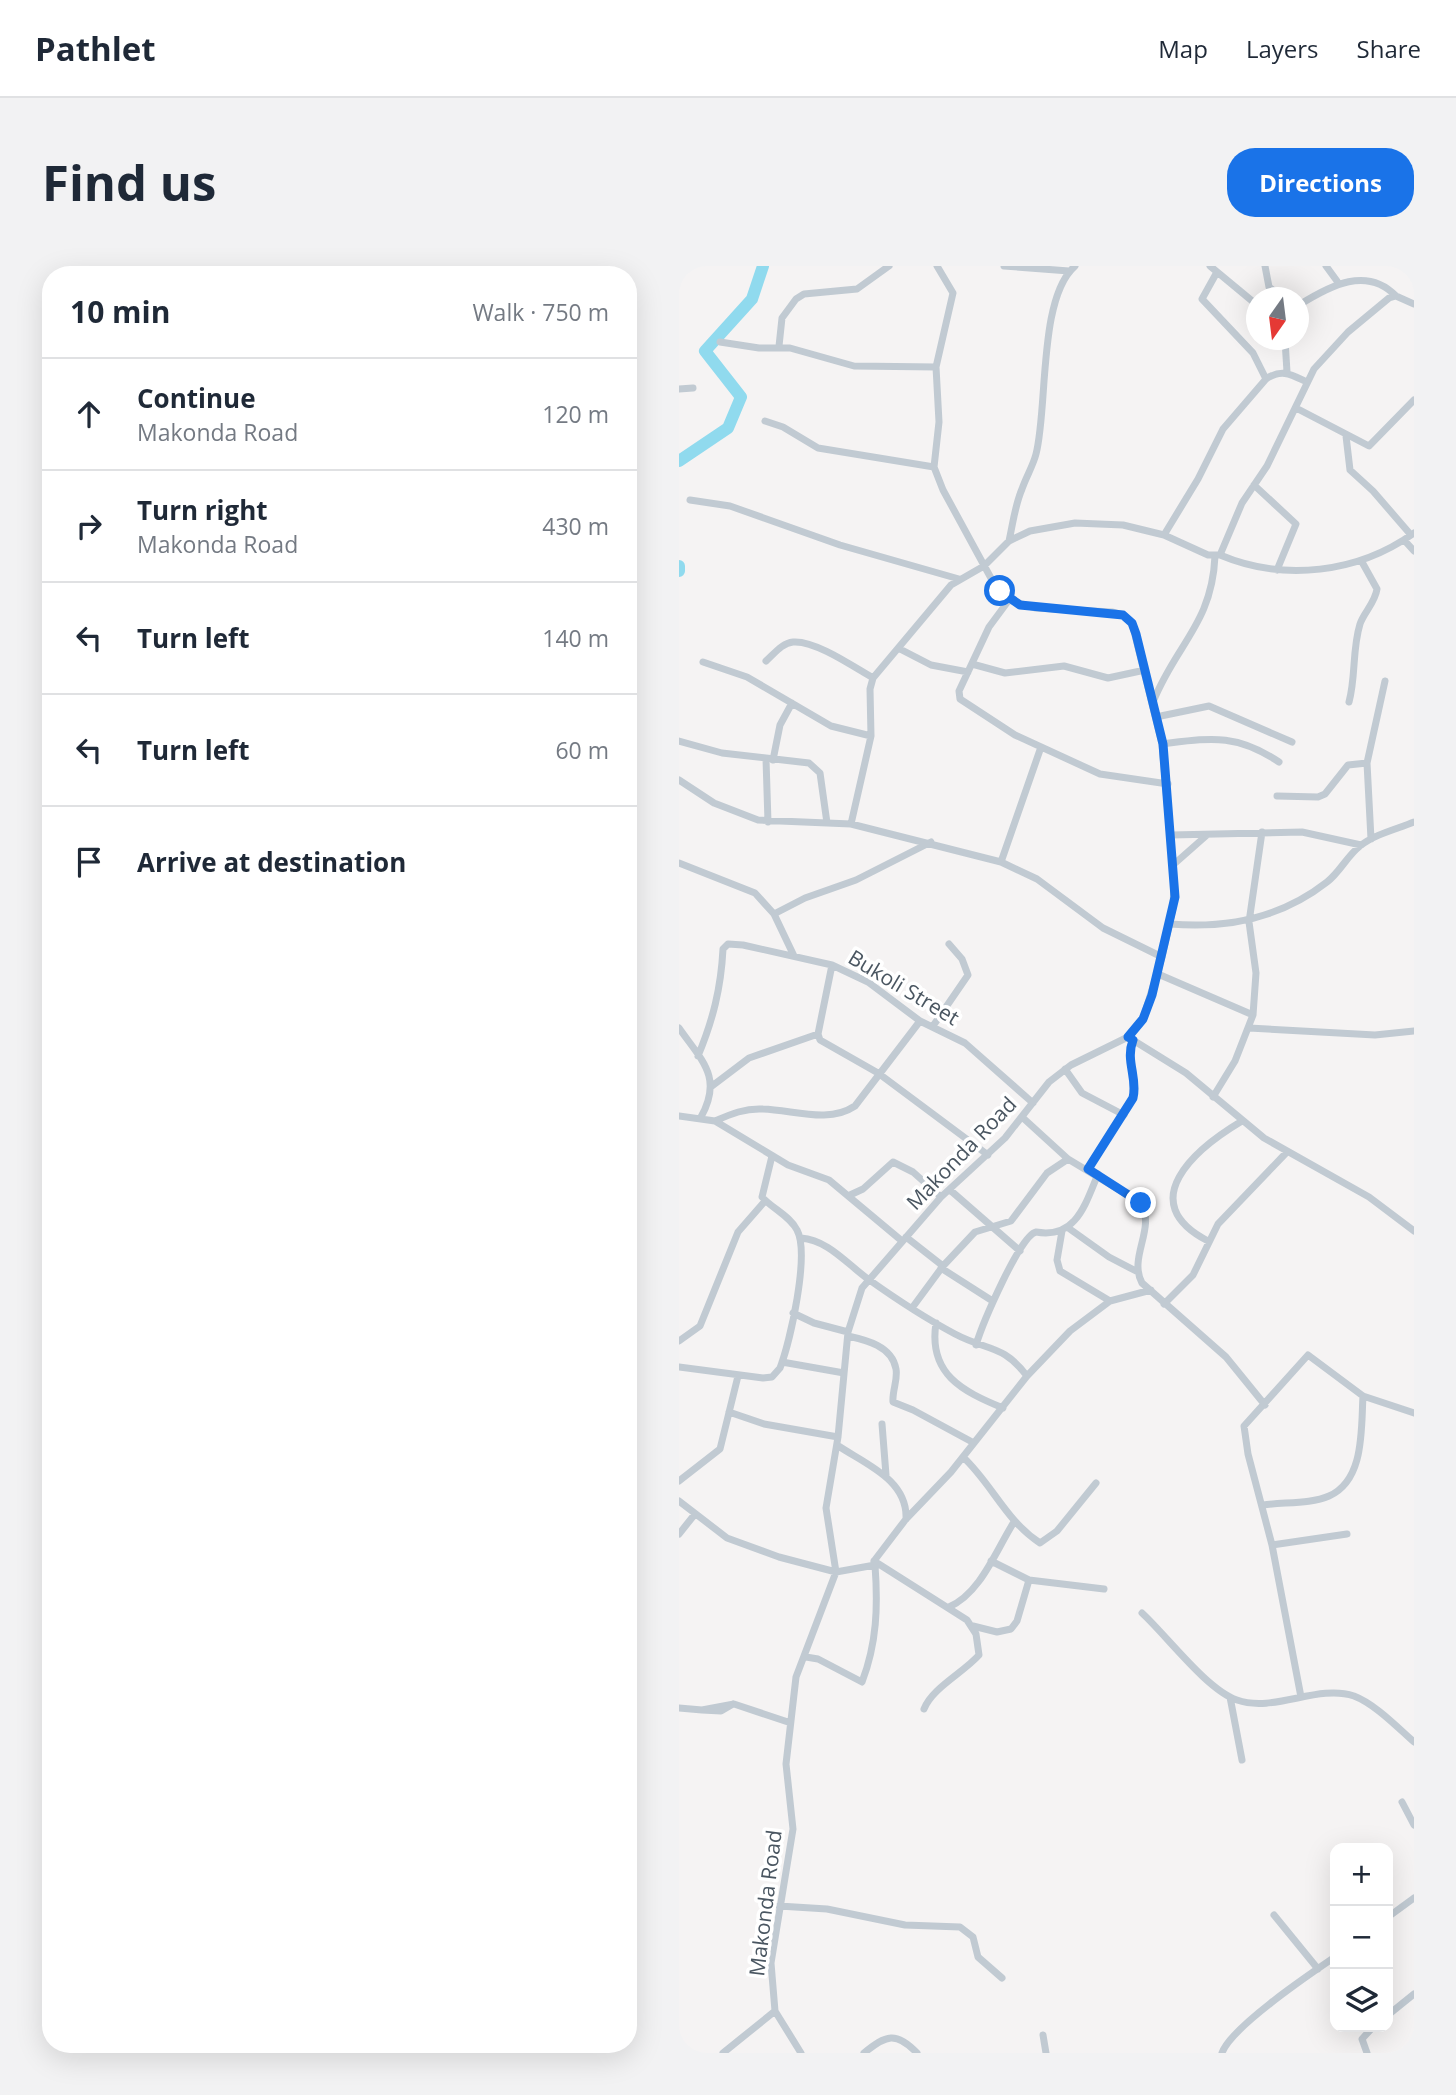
<!DOCTYPE html>
<meta charset="utf-8">
<style>
:root{--surface:#fff;--page:#f2f2f3;--text:#1f2937;--muted:#747a83;--line:#e0e1e3;--accent:#1a73e8}
body{margin:0;font-family:"Open Sans",sans-serif;background:var(--page);color:var(--text)}
.controls{position:absolute;right:21px;bottom:21px;display:grid;overflow:hidden;border-radius:14px;box-shadow:0 7px 28px #0002}
.controls button{width:63px;height:63px;display:grid;place-items:center;padding:0;border:0;border-bottom:2px solid var(--line);background:var(--surface);color:var(--text);font:35px sans-serif}
.compass{position:absolute;left:567px;top:21px;width:63px;height:63px;border-radius:50%;background:var(--surface);box-shadow:0 7px 28px #0002;rotate:194deg}
.stop{position:absolute;width:21px;height:21px;margin:-16px;border:5px solid #1a73e8;border-radius:50%;background:#fff}
.stop.end{background:#1a73e8;border-color:#fff;box-shadow:0 2px 7px #0008}
.list{margin:0;padding:0;list-style:none}
h2{display:flex;justify-content:space-between;align-items:center;height:91px;margin:0;padding:0 28px;font-size:30px}
h2 small{font-size:23px;font-weight:400;color:var(--muted)}
.list li{display:grid;grid-template-columns:46px 1fr auto;gap:21px;align-items:center;box-sizing:border-box;height:112px;padding:0 28px;border-top:2px solid var(--line)}
.list b{display:block;font-size:26px;white-space:nowrap}
.list p{margin:0;font-size:23px;white-space:nowrap;color:var(--muted)}
.list em{font-size:23px;font-style:normal;color:var(--muted)}
.icon{flex:none;width:38px;height:38px;fill:none;stroke:currentColor;stroke-width:2;stroke-linecap:round;stroke-linejoin:round}
.map{position:relative;flex:none;width:735px;height:1787px;overflow:hidden;border-radius:28px}
header{display:flex;align-items:center;gap:42px;box-sizing:border-box;height:98px;padding:0 35px;background:var(--surface);border-bottom:2px solid var(--line)}
header strong{font-size:33px}
nav{display:flex;gap:38px;margin-inline-start:auto;font-size:24px}
.intro{display:flex;align-items:center;justify-content:space-between;box-sizing:border-box;height:168px;padding:0 42px}
h1{margin:0;font-size:49px}
.button{padding:18px 32px;border-radius:28px;background:var(--accent);color:#fff;font-size:24px;font-weight:700}
main{display:flex;gap:42px;padding:0 42px}
aside{flex:1;background:var(--surface);border-radius:28px;box-shadow:0 7px 28px #0002}
.map>svg:first-child{display:block}
.lines{fill:none;stroke-linecap:round;stroke-linejoin:round}
.river{stroke:#90daee;stroke-width:12}
.minor{stroke:#c1cad2;stroke-width:7}
.route{stroke:#1a73e8;stroke-width:9}
.labels{text-anchor:middle;dominant-baseline:central;stroke-width:7;stroke-linejoin:round;paint-order:stroke}
.street-label{font-size:21px;fill:#4a5661;stroke:#fff}
</style>
<header>
<strong>Pathlet</strong>
<nav><a>Map</a><a>Layers</a><a>Share</a></nav>
</header>
<div class="intro"><h1>Find us</h1><a class="button">Directions</a></div>
<main>
<aside>
<h2>10 min<small>Walk · 750 m</small></h2>
<ul class="list">
<li><svg class="icon" aria-label="ahead" viewBox="0 0 24 24"><path d="M12 20V5M6 11l6-6 6 6"/></svg><div><b>Continue</b><p>Makonda Road</p></div><em>120 m</em></li>
<li><svg class="icon" aria-label="right" viewBox="0 0 24 24"><path d="M7 20v-9h11M14 6l5 5-5 5"/></svg><div><b>Turn right</b><p>Makonda Road</p></div><em>430 m</em></li>
<li><svg class="icon" aria-label="left" viewBox="0 0 24 24"><path d="M17 20v-9H6M10 6l-5 5 5 5"/></svg><div><b>Turn left</b></div><em>140 m</em></li>
<li><svg class="icon" aria-label="left" viewBox="0 0 24 24"><path d="M17 20v-9H6M10 6l-5 5 5 5"/></svg><div><b>Turn left</b></div><em>60 m</em></li>
<li><svg class="icon" aria-label="arrive" viewBox="0 0 24 24"><path d="M6 21V4h12l-3 4 3 4H6"/></svg><div><b>Arrive at destination</b></div></li>
</ul>
</aside>
<div class="map">
<svg width="735" height="1787" viewBox="0 0 735 1787">
<rect width="100%" height="100%" fill="#f5f3f3"/>
<g class="lines">
<path class="river" d="M0 195 49 162 62 131 26 85 73 33 84 0
M0 300V305"/>
<path class="minor" d="M325 0 390 5
M531 0 578 39
M586 0 590 21 604 32
M647 0 658 15
M538 6 523 33 574 87 587 113
M620 39C652 19 688 0 717 30
M606 74 608 106
M41 76 80 82H111L175 100 257 101
M100 80 103 52 117 33 125 28 178 23 210 0
M0 123 14 122
M617 142 690 180 735 134
M86 155 104 161 139 182 255 201
M667 170 671 204 694 225 732 269
M575 219 617 258 598 304
M11 234 51 240 161 279 280 313
M485 269 519 213 544 163 587 113C603 102 613 109 628 116
M725 274 735 285
M330 275C334 257 336 239 343 223 347 211 354 200 357 188 369 143 359 32 396 0
M541 289C605 316 679 307 735 267
M330 334 310 361 280 425 281 433 336 469 421 508 489 518
M221 383 252 399 289 406
M87 395C95 388 103 377 114 376 136 374 175 401 194 412
M24 396 68 411 152 460 192 470
M293 398 326 407 385 400 429 412 466 404
M474 436C497 378 533 358 536 290
M670 436C677 410 673 384 681 358 685 346 696 337 698 323L683 296
M477 451 530 440 613 476
M0 475 43 487 130 497 141 507 148 557
M483 478C532 472 557 467 600 496
M87 493 89 556
M94 494 101 459 113 437
M0 514 35 537 79 554 172 558 322 596 358 613 424 662 483 691
M598 530 639 531 646 528 669 499 688 497
M172 558 192 470 191 423 194 412 272 319 305 300 330 275 351 265 396 257 444 259 485 269 529 289H541L563 237 588 200 635 103 669 66 710 32 717 30 735 38
M492 569 623 566 682 579
M692 573 688 497 706 415
M322 596 362 481
M0 597 76 627 95 648 115 690
M494 599 528 569
M95 648 126 632 177 614 252 576
M491 658C549 663 602 652 648 616 661 606 668 590 681 580 696 568 718 563 735 556
M153 699 139 768 141 774 199 807 309 889
M479 708 574 749
M254 760 289 709 283 693 270 678
M0 762C23 795 44 811 22 851
M570 762 696 769 735 765
M449 771 507 807 585 872 690 931 735 965
M19 790C34 754 42 722 44 683L49 678 64 679 153 699 189 716 241 755 286 777 354 837
M386 803 403 827 445 849
M33 820 70 792 139 768
M534 831 556 795 574 749 577 707 570 656 583 566
M0 850 36 855 109 899 150 914 223 975
M343 851 389 893 462 937C477 963 449 991 463 1017L547 1091 586 1139
M36 855C52 848 66 842 84 843 115 844 149 858 176 840L241 755
M409 903 454 832C459 812 446 795 454 774
M271 924 341 985
M171 929 184 923 214 896 234 906 262 931
M388 961 430 991 457 1005
M383 965 378 994 381 1005 431 1035
M227 971 264 1000
M122 972C149 974 168 998 189 1013 217 1033 246 1052 276 1068 308 1085 324 1078 348 1110
M529 975C454 936 516 883 563 855
M262 1002 312 1034
M485 1038 514 1009 539 958 607 887
M233 1042 264 1000 296 966 332 955 368 907 389 893
M114 1047 135 1057 169 1066
M257 1057C249 1108 283 1125 324 1142
M169 1070C187 1074 213 1080 217 1103 219 1114 213 1125 214 1136L234 1144 295 1177
M0 1075 21 1060 59 966 86 935
M297 1079C303 1059 341 969 357 966 397 973 406 939 419 908
M103 1096 165 1107
M0 1101 84 1112 93 1111 101 1102C111 1076 131 988 118 964 111 950 94 943 83 931L93 890
M50 1146 85 1158 159 1171
M203 1158 207 1209
M158 1179C184 1197 229 1213 227 1253
M284 1191C313 1218 327 1255 361 1277L378 1265 417 1217
M0 1215 41 1183 59 1110
M0 1235 48 1272 100 1291 157 1306 196 1299 195 1295 288 1354 297 1368 300 1389C284 1407 253 1422 245 1443
M584 1239C605 1236 632 1238 650 1230 686 1214 682 1162 684 1130
M0 1268 16 1248
M593 1279 668 1268
M195 1295 227 1253 272 1206 348 1110 391 1065 431 1035 472 1024
M312 1295 350 1314 425 1323
M270 1341C302 1327 317 1284 335 1256
M463 1347C488 1370 528 1424 558 1434 595 1447 638 1418 675 1430 696 1438 718 1461 735 1476
M294 1360 318 1366 332 1363 338 1355 350 1314
M127 1391 139 1393 183 1416C198 1377 199 1340 196 1299
M551 1431 563 1494
M622 1431 593 1279 569 1188 565 1160 629 1089 684 1130 735 1147
M0 1442 23 1444 55 1438 109 1456
M23 1444 42 1445 54 1438
M723 1536 735 1559
M100 1640 148 1643 226 1659 281 1661 294 1671 299 1691 323 1712
M595 1649 639 1703
M709 1651 735 1632
M709 1749 735 1728
M364 1769 367 1787
M44 1787 96 1745
M122 1787 96 1745 92 1697 114 1563 107 1498 117 1411 157 1306 147 1242 159 1171 169 1066 183 1022 262 931 326 872 370 816 392 799 449 771 464 753 483 691 494 642 495 617 483 478 453 357 444 349 433 346 356 342 330 334 313 314 264 224 255 201 260 156 257 101 274 27 258 0
M185 1787C207 1769 217 1765 238 1787
M543 1787C552 1761 631 1708 656 1691
M688 1787 683 1773 694 1761"/>
</g>
<g class="lines">
<path class="route" d="M321 325 341 339 444 349 453 357 457 368 484 478 496 631 473 729 464 753 449 771 454 774C446 795 459 812 454 832L409 903 462 937"/>
</g>
<g class="labels">
<g class="street-label">
<text transform="translate(225 721) rotate(31)">Bukoli Street</text>
<text transform="translate(282 887) rotate(-46)">Makonda Road</text>
<text transform="translate(86 1637) rotate(-83)">Makonda Road</text>
</g>
</g>
</svg>
<div class="controls">
<button>+</button>
<button>−</button>
<button><svg class="icon" aria-label="layers" viewBox="0 0 24 24"><path d="M12 4l9 5-9 5-9-5zM3 14l9 5 9-5"/></svg></button>
</div>
<svg class="compass" viewBox="-18 -18 36 36"><path d="M0-13l5 13h-10z" fill="#e53935"/><path d="M0 13l5-13h-10z" fill="#747a83"/></svg>
<div class="stop" style="left:321px;top:325px"></div>
<div class="stop end" style="left:462px;top:937px"></div>
</div>
</main>
